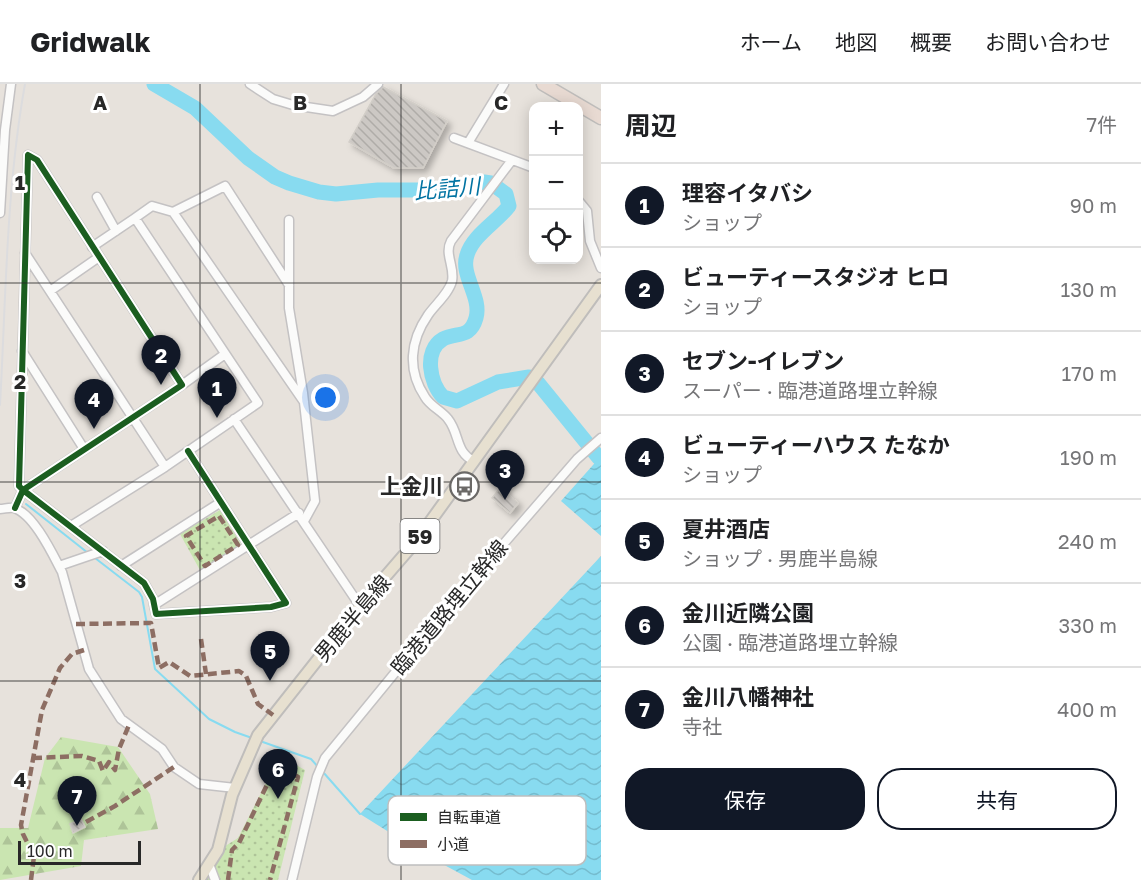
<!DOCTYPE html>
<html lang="ja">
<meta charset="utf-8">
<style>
:root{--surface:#fff;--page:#f2f2f2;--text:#202124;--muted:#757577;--line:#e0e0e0;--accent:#111827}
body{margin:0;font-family:"Golos Text","Noto Sans JP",sans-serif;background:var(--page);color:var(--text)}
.controls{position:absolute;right:18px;top:18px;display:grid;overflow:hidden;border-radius:12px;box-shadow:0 3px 15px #0003}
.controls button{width:54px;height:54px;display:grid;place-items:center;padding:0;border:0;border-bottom:2px solid var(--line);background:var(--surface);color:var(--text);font:30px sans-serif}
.scale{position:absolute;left:18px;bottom:15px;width:123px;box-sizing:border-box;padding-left:6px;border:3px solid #282828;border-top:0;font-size:16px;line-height:21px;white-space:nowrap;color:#282828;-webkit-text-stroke:4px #fff;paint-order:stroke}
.you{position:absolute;left:326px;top:314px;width:21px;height:21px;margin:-15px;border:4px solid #fff;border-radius:50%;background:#1a73e8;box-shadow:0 0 0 9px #1a73e833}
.badge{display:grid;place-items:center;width:39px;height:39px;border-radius:50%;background:var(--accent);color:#fff;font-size:20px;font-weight:700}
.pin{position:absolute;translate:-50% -50px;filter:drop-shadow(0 2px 3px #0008)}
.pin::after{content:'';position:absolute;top:32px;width:21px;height:18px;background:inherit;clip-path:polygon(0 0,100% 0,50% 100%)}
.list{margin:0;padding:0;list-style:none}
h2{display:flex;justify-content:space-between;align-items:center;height:78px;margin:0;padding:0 24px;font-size:26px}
h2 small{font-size:20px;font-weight:400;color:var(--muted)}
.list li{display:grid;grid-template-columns:39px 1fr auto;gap:18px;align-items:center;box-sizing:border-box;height:84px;padding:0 24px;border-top:2px solid var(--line)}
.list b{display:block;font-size:22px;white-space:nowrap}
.list p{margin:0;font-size:20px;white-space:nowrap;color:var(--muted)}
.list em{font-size:20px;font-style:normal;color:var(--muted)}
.actions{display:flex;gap:12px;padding:18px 24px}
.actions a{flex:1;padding:14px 0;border:2px solid var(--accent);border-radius:24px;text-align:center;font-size:21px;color:var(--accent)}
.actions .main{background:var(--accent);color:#fff}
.icon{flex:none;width:33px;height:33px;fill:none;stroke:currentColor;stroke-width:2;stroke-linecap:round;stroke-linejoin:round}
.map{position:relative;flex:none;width:601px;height:796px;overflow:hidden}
header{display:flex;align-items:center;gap:36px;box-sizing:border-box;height:84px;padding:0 30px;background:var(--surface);border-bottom:2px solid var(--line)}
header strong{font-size:28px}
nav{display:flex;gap:33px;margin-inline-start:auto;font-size:21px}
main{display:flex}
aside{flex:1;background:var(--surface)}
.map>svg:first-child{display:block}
.forest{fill:url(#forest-firs)}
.park{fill:url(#park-dots)}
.water{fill:url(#water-waves)}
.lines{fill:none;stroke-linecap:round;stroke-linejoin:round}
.stream{stroke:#88dbf0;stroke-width:2}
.river{stroke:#88dbf0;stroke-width:15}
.building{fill:url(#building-back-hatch);stroke:#d2cec8;stroke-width:1.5;filter:url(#shadow)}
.minor-casing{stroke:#c4c2c3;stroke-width:11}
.major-casing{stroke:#bfbdbb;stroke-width:14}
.highway-casing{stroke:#bfbdbb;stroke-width:15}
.minor{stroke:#fbfbfa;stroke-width:8}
.major{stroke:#e7e0d0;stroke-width:10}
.highway{stroke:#e8dad2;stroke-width:12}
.rail{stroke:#dcdcde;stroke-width:2}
.quiet{stroke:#8d6e63;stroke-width:4.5;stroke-dasharray:9 4.5;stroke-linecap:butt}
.cycleway-casing{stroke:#fff;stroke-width:10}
.cycleway{stroke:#1b5e20;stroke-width:6}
.grid{fill:none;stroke:#282828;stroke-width:1.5;stroke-opacity:0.55}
.labels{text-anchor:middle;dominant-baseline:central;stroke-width:6;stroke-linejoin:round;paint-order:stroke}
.shield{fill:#fff;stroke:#686868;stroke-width:1.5}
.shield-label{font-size:20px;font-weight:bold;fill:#282828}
.poi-label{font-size:21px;font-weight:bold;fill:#282828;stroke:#fff;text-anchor:end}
.street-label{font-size:21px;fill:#282828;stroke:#fff}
.water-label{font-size:22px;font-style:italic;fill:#0173a2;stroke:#fff}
.key{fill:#fff;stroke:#bebebe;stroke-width:1.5}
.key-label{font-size:16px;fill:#282828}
.grid-label{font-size:20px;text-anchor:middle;font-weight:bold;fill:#282828;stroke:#fff;stroke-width:6;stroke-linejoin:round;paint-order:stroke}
</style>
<header>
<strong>Gridwalk</strong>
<nav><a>ホーム</a><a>地図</a><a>概要</a><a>お問い合わせ</a></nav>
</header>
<main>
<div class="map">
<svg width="601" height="796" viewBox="0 0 601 796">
<defs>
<pattern id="forest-firs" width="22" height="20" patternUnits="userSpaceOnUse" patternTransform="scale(1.5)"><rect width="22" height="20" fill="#cae5b1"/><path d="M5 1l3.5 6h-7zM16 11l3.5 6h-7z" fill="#aec498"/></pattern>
<pattern id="park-dots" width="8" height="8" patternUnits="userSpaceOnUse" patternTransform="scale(1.5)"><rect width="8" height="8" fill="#cae5b1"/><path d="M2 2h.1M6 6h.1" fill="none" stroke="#aec498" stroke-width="1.8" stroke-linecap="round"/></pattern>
<pattern id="water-waves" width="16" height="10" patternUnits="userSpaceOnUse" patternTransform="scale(1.5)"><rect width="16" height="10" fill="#88dbf0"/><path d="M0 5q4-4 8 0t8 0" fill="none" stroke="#75bcce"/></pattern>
<pattern id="building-back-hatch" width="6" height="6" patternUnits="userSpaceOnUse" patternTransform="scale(1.5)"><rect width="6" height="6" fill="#ccc8c4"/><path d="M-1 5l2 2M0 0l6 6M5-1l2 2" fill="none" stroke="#afaca8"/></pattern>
<filter id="shadow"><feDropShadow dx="4" dy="4" stdDeviation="3" flood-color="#0004"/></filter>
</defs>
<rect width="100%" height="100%" fill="#e7e2dc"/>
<path class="forest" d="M61 653 118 663 150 710 158 745 84 756 81 782 0 796V744H28L45 674Z"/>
<path class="park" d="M220 426 242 462 201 488 180 450Z
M280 672 305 686 278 796H200L219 766 238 754Z"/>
<path class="water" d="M601 372V452L561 417Z
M601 472V796H472L424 770 360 730Z"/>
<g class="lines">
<path class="stream" d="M26 420 88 469
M95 474 139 508 142 513 155 585 209 635 235 648 252 654
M260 657 311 675 319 684
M323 688 360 730"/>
<path class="river" d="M154 0 195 24 248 74 275 93 289 99 319 108 336 110 378 106H432L484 98 491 99 506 110 509 122C497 138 473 151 467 171 460 191 482 213 476 234 470 255 457 248 443 255 423 267 430 299 443 313L457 317 498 298 529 293 538 299 599 374"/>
</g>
<path class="building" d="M383 3 447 37 423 84H394L349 58 376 10Z
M500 404 518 419 510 429 492 414Z
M81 735 85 743 73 749 70 740Z"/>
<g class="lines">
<defs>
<path id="minor" d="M250 0 273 15 293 21 333 27 363 13 378 0
M454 54 534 84
M468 59 504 0
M97 113 116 147
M578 116 587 127 590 157 601 184
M0 129 5 46 11 0
M135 134 152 122 173 128
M289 136V224L303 309 315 417 304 437
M25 169 165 383 258 319 135 134 92 163
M289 201 225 102 173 128 304 318
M50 207 99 173
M22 267 84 365
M182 301 225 270
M234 335 360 522
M474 377C455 368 460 350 448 335 442 327 430 322 425 313 407 286 410 257 428 231 435 221 449 209 452 197 455 183 444 170 451 157L512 76
M15 424 23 406 182 301 37 76 28 71 19 402 23 406 144 499 153 515 156 530 271 523 286 519 188 367
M0 425C4 425 10 423 14 424 34 430 53 471 62 488L89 585 121 635 162 665 174 683 199 700 235 704
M71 442 165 383
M59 482 103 467
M121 482 221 418
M154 521 299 429
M209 780 215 796
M292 796 317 693 325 674 448 524 577 375 601 354"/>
<path id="major" d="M199 796 218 766 232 711 258 651 360 522 417 456 601 201"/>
<path id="highway" d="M543 0 601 34"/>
</defs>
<use href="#minor" class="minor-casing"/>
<use href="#major" class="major-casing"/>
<use href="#highway" class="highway-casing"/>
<use href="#minor" class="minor"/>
<use href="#major" class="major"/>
<use href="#highway" class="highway"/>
<path class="rail" d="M0 321C6 214 6 106 25 0"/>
<path class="quiet" d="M219 432 238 461 205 482 186 452Z
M76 540 151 539 159 584 169 578 190 592 239 587 246 592 258 620 273 631
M201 555 206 590
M33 674 82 672 99 677 103 687 109 678 115 686 119 665 129 641
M86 738 115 722 174 683
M31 796 34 772 23 750 21 741 42 626 60 584 72 570 84 566
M228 796 232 766 239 759 277 680 298 693 270 796"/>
<defs>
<path id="cycleway" d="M15 424 23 406 182 301 37 76 28 71 19 402 23 406 144 499 153 515 156 530 271 523 286 519 188 367"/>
</defs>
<use href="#cycleway" class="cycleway-casing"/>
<use href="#cycleway" class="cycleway"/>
</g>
<path class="grid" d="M200 0V796M401 0V796M0 199H601M0 398H601M0 597H601"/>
<defs>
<symbol id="bus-ring" viewBox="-11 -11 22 22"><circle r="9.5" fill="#fff" stroke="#6b6967" stroke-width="1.5"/><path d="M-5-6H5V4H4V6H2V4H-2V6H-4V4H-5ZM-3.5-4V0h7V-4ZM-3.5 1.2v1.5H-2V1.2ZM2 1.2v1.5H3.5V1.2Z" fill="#6b6967"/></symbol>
</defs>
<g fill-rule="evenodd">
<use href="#bus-ring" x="448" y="386" width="33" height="33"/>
</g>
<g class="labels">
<rect class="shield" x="400.5" y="435" width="39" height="34" rx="4.5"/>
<g class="shield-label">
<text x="420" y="452">59</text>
</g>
<g class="poi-label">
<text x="443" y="402">上金川</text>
</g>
<g class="street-label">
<text transform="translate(449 523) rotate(-50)">臨港道路埋立幹線</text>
<text transform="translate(352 534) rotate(-50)">男鹿半島線</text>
</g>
<g class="water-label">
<text transform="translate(447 104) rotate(-5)">比詰川</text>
</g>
</g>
<rect x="388" y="712" width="198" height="69" rx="9" class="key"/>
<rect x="400" y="729" width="27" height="8" fill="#1b5e20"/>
<rect x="400" y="756" width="27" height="8" fill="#8d6e63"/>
<g class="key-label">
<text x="437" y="739">自転車道</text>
<text x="437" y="766">小道</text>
</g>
<g class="grid-label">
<text x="100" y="26">A</text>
<text x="300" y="26">B</text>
<text x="501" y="26">C</text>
<text x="20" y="106">1</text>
<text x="20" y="305">2</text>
<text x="20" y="504">3</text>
<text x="20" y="703">4</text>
</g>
</svg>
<div class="controls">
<button>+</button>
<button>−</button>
<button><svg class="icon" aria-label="locate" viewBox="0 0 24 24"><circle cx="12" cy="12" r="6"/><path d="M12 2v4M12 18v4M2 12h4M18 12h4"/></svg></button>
</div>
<div class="scale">100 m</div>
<div class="you"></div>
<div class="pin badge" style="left:217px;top:334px">1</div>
<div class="pin badge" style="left:161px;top:301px">2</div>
<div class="pin badge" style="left:505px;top:416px">3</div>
<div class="pin badge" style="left:94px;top:345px">4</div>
<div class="pin badge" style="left:270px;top:597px">5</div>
<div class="pin badge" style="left:278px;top:715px">6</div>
<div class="pin badge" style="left:77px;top:742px">7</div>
</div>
<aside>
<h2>周辺<small>7件</small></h2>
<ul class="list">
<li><span class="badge">1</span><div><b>理容イタバシ</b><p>ショップ</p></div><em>90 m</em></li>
<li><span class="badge">2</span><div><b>ビューティースタジオ ヒロ</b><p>ショップ</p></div><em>130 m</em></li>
<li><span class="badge">3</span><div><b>セブン-イレブン</b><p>スーパー · 臨港道路埋立幹線</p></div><em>170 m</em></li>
<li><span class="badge">4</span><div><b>ビューティーハウス たなか</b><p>ショップ</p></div><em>190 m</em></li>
<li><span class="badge">5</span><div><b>夏井酒店</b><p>ショップ · 男鹿半島線</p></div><em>240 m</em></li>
<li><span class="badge">6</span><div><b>金川近隣公園</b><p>公園 · 臨港道路埋立幹線</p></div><em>330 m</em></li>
<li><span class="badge">7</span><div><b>金川八幡神社</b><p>寺社</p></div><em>400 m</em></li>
</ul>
<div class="actions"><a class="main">保存</a><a>共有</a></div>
</aside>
</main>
